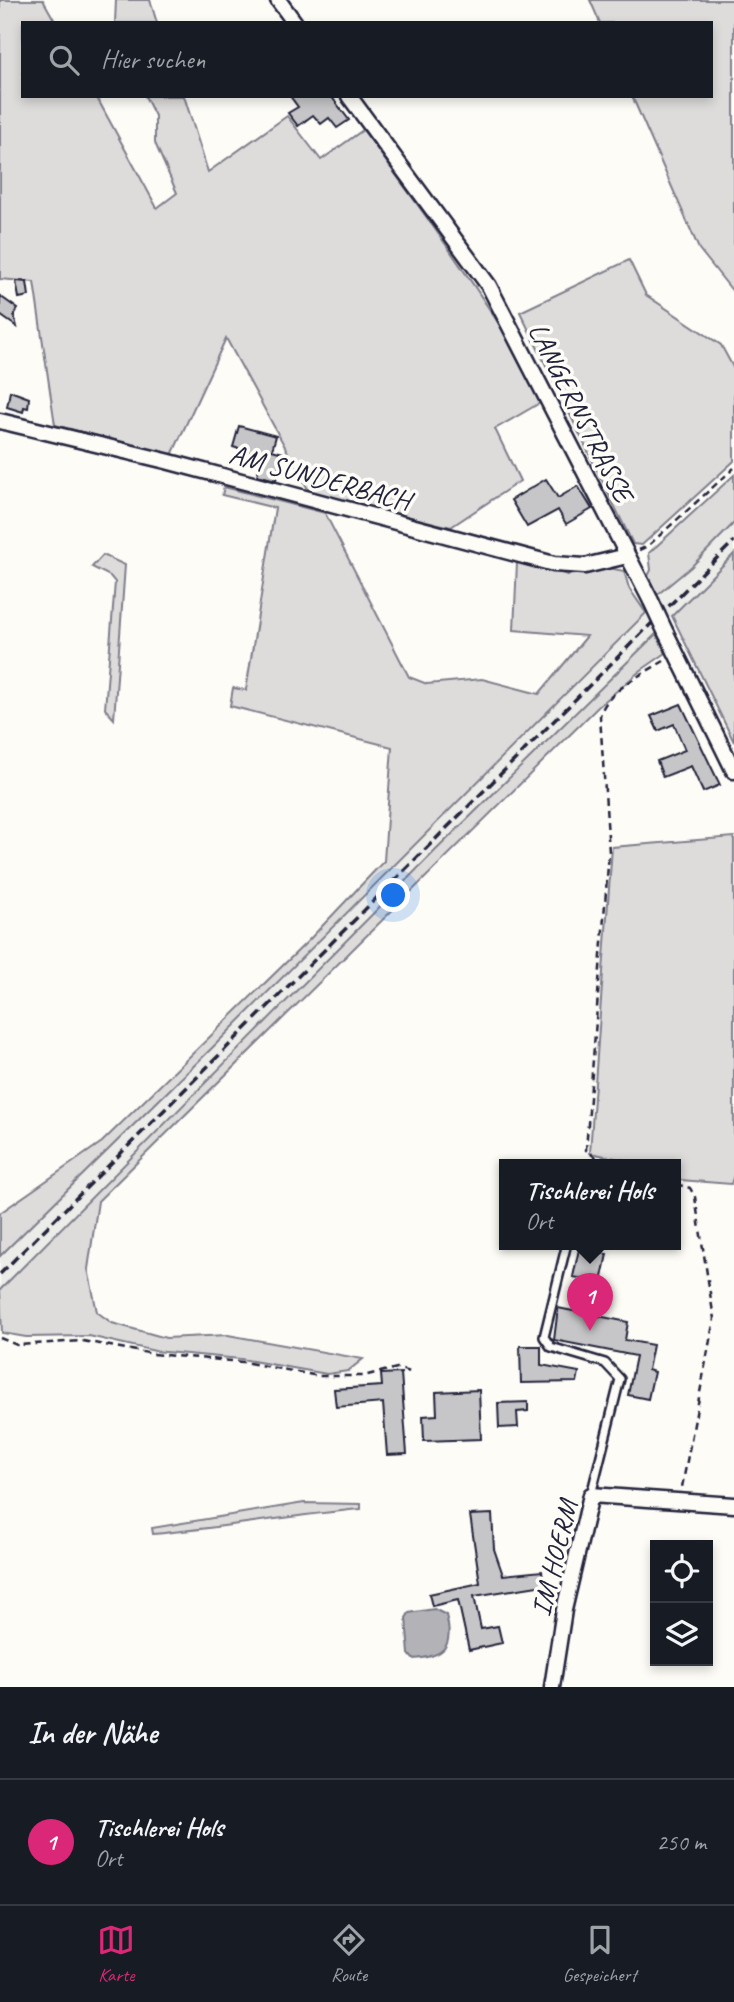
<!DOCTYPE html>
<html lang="de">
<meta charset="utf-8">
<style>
:root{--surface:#171b24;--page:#20242c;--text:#f1f3f6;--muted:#9ea1a6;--line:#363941;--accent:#db2777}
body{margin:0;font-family:Caveat,sans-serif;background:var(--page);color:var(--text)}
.controls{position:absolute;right:21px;bottom:21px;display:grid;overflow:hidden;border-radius:0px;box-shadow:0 4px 10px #0003}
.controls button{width:63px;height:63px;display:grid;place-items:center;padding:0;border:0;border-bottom:2px solid var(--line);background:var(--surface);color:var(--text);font:35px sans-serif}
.you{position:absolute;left:394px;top:896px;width:24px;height:24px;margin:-18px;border:5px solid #fff;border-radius:50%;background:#1a73e8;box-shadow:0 0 0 10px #1a73e833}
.badge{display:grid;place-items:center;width:46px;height:46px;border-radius:50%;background:var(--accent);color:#fff;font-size:23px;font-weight:700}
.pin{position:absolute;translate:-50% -58px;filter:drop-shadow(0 2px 4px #0008)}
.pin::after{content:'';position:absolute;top:37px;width:24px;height:21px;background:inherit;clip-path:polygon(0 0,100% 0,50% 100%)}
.popup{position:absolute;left:499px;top:1159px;width:182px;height:91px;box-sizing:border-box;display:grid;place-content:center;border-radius:0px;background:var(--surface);filter:drop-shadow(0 2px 5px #0005);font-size:23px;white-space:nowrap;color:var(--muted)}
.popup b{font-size:26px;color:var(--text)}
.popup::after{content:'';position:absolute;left:50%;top:100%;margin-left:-14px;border:14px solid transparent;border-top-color:var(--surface)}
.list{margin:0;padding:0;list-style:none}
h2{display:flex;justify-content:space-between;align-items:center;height:91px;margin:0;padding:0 28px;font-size:30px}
h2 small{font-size:23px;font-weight:400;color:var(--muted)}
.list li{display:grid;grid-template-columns:46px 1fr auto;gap:21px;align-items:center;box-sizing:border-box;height:126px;padding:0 28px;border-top:2px solid var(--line)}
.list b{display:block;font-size:26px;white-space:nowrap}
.list p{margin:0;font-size:23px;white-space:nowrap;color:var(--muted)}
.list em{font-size:23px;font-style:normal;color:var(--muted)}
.icon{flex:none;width:38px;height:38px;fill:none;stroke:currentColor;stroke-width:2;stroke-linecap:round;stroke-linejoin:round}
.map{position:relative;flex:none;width:734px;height:1687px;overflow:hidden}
.search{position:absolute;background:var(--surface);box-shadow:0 4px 10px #0003;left:21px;right:21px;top:21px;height:77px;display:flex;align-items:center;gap:18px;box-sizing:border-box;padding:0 24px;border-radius:0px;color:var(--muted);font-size:26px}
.sheet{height:217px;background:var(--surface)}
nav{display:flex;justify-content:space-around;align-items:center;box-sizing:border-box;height:98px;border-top:2px solid var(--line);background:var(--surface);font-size:19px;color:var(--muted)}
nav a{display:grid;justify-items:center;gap:4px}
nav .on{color:var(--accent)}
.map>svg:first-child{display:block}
.built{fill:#ecece9}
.green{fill:#dddcdb;stroke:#807f8b;stroke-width:2}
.water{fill:#b2b2b7;stroke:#787885;stroke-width:2}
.building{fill:#c6c6c8;stroke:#22223b;stroke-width:2}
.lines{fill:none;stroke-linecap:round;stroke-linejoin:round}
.lane-casing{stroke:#22223b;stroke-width:12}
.street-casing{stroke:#22223b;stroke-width:19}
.path{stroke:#22223b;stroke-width:2.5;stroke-dasharray:7 5;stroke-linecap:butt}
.lane{stroke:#fdfcf7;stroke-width:7}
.street{stroke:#fdfcf7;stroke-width:14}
.rail{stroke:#22223b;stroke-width:3.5;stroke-dasharray:10 5;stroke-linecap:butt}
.street-bridge-casing{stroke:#22223b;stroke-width:19;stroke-linecap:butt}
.street-bridge{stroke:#fdfcf7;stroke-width:14}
.labels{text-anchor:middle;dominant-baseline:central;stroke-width:7;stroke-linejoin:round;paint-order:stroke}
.street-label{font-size:28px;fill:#22223b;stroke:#fdfcf7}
</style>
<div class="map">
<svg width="734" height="1687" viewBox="0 0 734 1687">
<rect width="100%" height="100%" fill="#fdfcf7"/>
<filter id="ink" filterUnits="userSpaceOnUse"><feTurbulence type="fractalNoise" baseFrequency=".0143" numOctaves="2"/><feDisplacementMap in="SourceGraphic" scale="14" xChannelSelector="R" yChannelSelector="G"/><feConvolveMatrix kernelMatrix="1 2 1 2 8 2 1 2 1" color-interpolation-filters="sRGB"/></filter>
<g filter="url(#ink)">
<path class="built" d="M734 523V554L668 619 657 595 691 567Z
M646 613 656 634 437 849 0 1290V1256L214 1046Z"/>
<path class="green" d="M0 0H43L56 23H23V96H96L157 208 177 193 155 143V116L145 96H184L208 172 287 116 321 160 363 130C428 218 491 305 545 400L495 429 520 481 451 527 310 493 226 338 172 455 55 425 34 282 0 279Z
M116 0H150L157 23H115Z
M590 0H734V293L699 249 632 96H711V23H600Z
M629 260 646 295 721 345 734 369V461L642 545 633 544 520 312Z
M734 475V523L691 567 657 595 648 576 651 570 649 553Z
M224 487 325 513 409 677 427 684 482 679 539 694 587 636 514 630 517 562 568 575 609 568 624 571 629 588 646 613 214 1046 0 1256V1213L102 1142 307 942 384 861 392 747 230 706 233 688 246 690 275 508 222 495Z
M734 554V742L672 616Z
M103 555 125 565 114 719 105 709 115 582 110 576 92 567Z
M656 634 666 653 640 671 598 707 98 1201 88 1269 97 1312 112 1323 166 1338 228 1335 363 1359 348 1371 327 1374 241 1359 155 1351 89 1336 26 1337 2 1333 0 1290 437 849Z
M734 837V1175L731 1184 680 1180 676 1178V1165H650L590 1153 612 847Z
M304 1503 361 1504V1509C291 1515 223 1528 153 1534L152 1528Z"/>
<path class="water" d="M434 1609 446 1615C454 1646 445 1657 413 1659L409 1654 406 1618 409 1613Z"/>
<path class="building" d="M290 96H331L349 120 337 128 329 118 321 124 313 115 298 126 288 113 298 107Z
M16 281 27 282 29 296 19 298Z
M0 296 18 309 14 315 17 327 0 315Z
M10 391 29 398 28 408 24 407 23 412 7 407Z
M239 426 276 436 272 450 283 453 276 480 257 475 263 456 233 447Z
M546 479 558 498 578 486 592 509 566 524 558 510 527 527 511 500Z
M681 704 720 785 703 792 691 766 663 777 657 761 685 750 674 724 658 731 651 716Z
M579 1249 607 1254 601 1282 573 1277Z
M558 1308 628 1322 625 1340 653 1345 648 1370 654 1372 648 1399 628 1395 636 1356 554 1340Z
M520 1346H541V1365L579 1372 577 1382 521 1383Z
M401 1373 407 1454 387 1455 383 1403 336 1407 334 1389 382 1386 381 1374Z
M479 1390 481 1439 424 1441 423 1416 437 1415 436 1392Z
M528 1402V1411L517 1412 518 1427 499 1428 498 1403Z
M492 1514 494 1549 503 1575 542 1571 544 1585 474 1596 481 1629 498 1626 502 1643 469 1650 458 1600 432 1606 429 1594 480 1583 470 1515Z"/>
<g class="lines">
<defs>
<path id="lane" d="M566 1247 544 1337 551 1347 605 1363 620 1379 591 1495"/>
<path id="street" d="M278 0 295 23
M349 96 489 286 651 601
M0 421 166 461 554 564 585 566 627 556
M666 633 734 771
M552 1687 564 1610 591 1495 734 1505"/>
</defs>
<use href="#lane" class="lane-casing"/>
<use href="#street" class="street-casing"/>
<path class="path" d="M639 550 648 546 734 468
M644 1165 595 1157 586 1150 609 852 600 716C605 692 644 673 664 661
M676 1184 690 1188 695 1197 714 1319 682 1487
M0 1338 17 1345 83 1341 153 1354 243 1362 319 1376H363L397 1368 410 1372"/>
<use href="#lane" class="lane"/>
<use href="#street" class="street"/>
<path class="rail" d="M0 1274 734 541"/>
<defs>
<path id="street-bridge" d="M651 601 666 633"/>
</defs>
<use href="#street-bridge" class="street-bridge-casing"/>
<use href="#street-bridge" class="street-bridge"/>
</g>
</g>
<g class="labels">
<g class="street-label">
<text transform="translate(581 412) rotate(63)">LANGERNSTRASSE</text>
<text transform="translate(320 477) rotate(15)">AM SUNDERBACH</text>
<text transform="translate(554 1558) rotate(-76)">IM HOERM</text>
</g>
</g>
</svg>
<div class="controls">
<button><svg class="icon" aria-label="locate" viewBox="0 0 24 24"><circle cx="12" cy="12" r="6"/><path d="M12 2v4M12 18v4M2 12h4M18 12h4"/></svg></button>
<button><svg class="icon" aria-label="layers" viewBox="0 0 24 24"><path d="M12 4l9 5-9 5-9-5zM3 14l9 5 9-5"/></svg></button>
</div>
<div class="you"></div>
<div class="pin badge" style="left:590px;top:1331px">1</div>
<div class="popup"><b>Tischlerei Hols</b>Ort</div>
<div class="search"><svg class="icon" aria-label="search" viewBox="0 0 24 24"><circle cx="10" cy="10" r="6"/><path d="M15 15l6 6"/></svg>Hier suchen</div>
</div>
<section class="sheet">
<h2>In der Nähe<small></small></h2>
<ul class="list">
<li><span class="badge">1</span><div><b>Tischlerei Hols</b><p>Ort</p></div><em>250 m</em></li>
</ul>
</section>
<nav>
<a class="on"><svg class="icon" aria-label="map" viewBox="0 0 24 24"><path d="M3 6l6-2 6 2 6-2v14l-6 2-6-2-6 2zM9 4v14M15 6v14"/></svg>Karte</a>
<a><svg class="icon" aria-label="directions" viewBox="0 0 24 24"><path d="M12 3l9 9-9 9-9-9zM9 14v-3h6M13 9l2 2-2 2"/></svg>Route</a>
<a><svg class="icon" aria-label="saved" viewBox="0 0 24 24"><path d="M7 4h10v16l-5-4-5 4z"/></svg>Gespeichert</a>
</nav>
